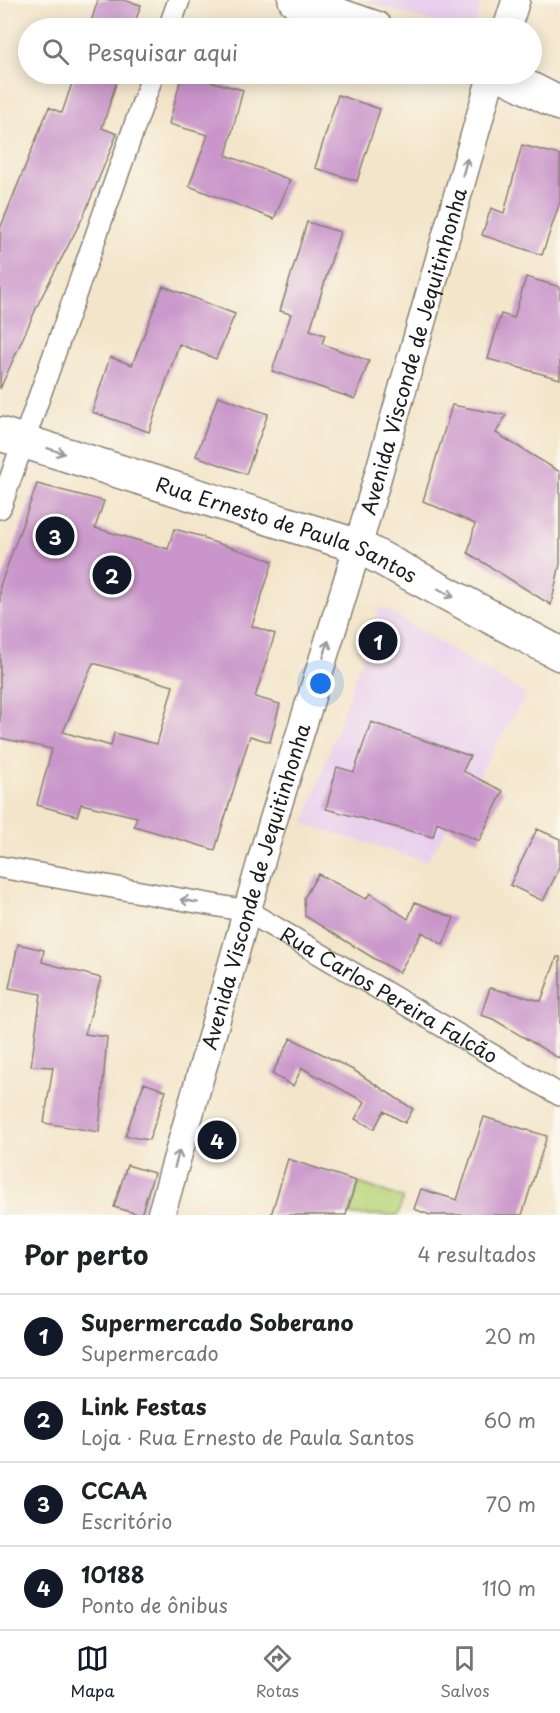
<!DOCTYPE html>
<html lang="pt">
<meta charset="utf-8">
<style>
:root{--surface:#fff;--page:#f6f6f6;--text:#202124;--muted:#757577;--line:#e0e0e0;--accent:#111827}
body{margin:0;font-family:"Playpen Sans",sans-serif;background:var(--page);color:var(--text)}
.you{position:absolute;left:321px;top:684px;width:21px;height:21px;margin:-15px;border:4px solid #fff;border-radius:50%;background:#1a73e8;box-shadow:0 0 0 9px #1a73e833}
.badge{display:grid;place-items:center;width:39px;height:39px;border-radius:50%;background:var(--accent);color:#fff;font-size:20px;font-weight:700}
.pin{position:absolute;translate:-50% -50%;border:3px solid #fff;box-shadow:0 2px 6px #0006}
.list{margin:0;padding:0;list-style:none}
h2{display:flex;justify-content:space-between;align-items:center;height:78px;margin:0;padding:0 24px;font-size:26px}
h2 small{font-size:20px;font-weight:400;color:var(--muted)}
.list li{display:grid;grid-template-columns:39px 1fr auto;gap:18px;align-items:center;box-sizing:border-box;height:84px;padding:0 24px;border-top:2px solid var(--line)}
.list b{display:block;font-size:22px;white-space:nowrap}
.list p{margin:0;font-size:20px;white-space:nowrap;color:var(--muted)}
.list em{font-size:20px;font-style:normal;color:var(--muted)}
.icon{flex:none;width:33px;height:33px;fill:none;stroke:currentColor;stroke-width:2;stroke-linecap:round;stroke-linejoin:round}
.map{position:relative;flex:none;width:560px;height:1215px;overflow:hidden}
.search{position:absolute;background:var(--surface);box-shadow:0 3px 15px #0003;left:18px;right:18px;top:18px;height:66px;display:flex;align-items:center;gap:15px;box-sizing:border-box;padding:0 21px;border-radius:33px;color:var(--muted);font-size:22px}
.sheet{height:414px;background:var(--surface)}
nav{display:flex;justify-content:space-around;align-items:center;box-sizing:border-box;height:84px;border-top:2px solid var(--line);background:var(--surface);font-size:16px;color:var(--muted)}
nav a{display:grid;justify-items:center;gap:3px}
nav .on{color:var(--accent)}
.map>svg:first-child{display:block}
.built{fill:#e9d1ed}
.green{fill:#bad57b;stroke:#6b784c;stroke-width:1.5}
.building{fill:#c995ca;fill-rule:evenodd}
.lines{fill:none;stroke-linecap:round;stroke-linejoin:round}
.minor-casing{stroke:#888073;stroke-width:24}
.tertiary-casing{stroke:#888073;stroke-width:30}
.primary-casing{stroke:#888073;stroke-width:36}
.minor{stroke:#fff;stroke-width:21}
.tertiary{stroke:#fff;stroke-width:27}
.primary{stroke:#fff;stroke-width:33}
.oneway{stroke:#999}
.labels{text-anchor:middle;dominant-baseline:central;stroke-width:4.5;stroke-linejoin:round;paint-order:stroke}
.street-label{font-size:20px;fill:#1c1c1c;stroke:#fbf7ec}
</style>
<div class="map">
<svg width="560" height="1215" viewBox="0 0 560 1215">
<rect width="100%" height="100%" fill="#fbf7ec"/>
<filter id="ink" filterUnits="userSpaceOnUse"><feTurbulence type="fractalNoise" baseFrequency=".0167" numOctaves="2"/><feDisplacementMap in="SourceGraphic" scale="12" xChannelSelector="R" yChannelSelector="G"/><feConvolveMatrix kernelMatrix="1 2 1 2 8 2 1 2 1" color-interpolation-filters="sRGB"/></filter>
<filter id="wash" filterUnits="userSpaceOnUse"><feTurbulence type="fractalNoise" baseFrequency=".008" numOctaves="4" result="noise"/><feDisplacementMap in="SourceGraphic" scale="24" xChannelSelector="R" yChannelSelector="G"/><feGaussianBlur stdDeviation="1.35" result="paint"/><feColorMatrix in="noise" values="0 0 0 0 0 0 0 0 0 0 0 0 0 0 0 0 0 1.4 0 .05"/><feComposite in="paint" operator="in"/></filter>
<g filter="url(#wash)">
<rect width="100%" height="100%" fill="#f3e5ca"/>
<path class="built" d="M362 0H482L474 28H450Z
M380 606 526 695 427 862 304 824Z"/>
<path class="green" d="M359 1183 403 1198 398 1215H349Z"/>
<g id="blocks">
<path class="building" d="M98 0H123L141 5 133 28H89Z
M75 74H119L102 128 117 134 84 215 40 300 0 389V229L49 107 62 113Z
M182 74 243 90 226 155 290 180 274 219 189 186 208 135 169 124Z
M338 95 380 109 357 181 315 168Z
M522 145 560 155V202L542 255 482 235 491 208 504 213Z
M307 222 340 232 310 330 325 335 322 344 369 361 355 399 272 371 291 314 280 311Z
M526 277 560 287V379L488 359 501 314 514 318Z
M163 286 235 314 216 359 179 344 149 432 92 412 110 357 132 365Z
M218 396 268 414 246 474 196 456Z
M452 405 506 415 496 433 560 472V564L551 605 468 553 475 524 423 501Z
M37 484 104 501 95 528 168 549 174 529 204 537V539L273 561 252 626 275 634 255 697 280 704 270 742 250 736 215 850 134 826 137 817 81 804 77 816 37 805 52 749 0 738V586ZM93 663 173 686 157 744 114 733 111 746 63 732Z
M371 722 470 756 463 771 503 791 479 841 437 822 433 837 326 809 337 767 354 772Z
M537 829 560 839V867L543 901 510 885Z
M318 874 366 899 370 893 408 919 415 902 454 918 443 945 422 932 399 973 375 959 305 916 304 898Z
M18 944 44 950 42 962 101 978 85 1034 107 1037 99 1132 44 1123 53 1067 31 1066 41 994 9 988Z
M557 957H560V1059L493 1019 481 1015 490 988 541 1001Z
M291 1038 355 1071 413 1109 405 1123 384 1111 374 1129 355 1119 365 1102 302 1068 293 1086 272 1074Z
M144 1083 166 1091 149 1140 125 1136Z
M484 1117 547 1136 522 1215H430L414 1209 421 1189 457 1200Z
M288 1159 356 1181 346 1215H271Z
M127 1165 154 1173 141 1215 114 1207Z"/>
</g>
</g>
<g filter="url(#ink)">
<use href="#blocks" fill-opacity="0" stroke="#888073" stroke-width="1.5"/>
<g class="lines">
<defs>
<g id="minor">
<path d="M169 28 179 0"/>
<path d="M0 508 153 74"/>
<path id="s1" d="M0 867 247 911 560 1095"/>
</g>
<g id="tertiary">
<path d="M507 28 516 0"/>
<path id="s2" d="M161 1215 266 844 358 546 492 74"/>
</g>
<g id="primary">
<path d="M295 0 376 28"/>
<path d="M501 74 560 104"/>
<path id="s3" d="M0 434 358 546 560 654"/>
</g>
</defs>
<use href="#minor" class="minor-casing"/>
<use href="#tertiary" class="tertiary-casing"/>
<use href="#primary" class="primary-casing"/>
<use href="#minor" class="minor"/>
<use href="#tertiary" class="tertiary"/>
<use href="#primary" class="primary"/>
</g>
<defs><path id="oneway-shaft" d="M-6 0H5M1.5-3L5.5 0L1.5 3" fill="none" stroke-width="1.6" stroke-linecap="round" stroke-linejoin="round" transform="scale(1.5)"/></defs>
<g class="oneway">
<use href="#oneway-shaft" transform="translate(465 167) rotate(-74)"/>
<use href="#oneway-shaft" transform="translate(56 451) rotate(18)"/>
<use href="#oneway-shaft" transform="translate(446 593) rotate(28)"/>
<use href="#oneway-shaft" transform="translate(326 649) rotate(-73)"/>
<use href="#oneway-shaft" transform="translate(189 901) rotate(-170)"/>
<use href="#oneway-shaft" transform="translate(177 1159) rotate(-74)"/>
</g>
</g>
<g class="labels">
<g class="street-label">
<text stroke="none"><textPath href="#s2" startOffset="900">Avenida Visconde de Jequitinhonha</textPath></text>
<text stroke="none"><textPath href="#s3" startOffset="302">Rua Ernesto de Paula Santos</textPath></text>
<text stroke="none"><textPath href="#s2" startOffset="342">Avenida Visconde de Jequitinhonha</textPath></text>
<text stroke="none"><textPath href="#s1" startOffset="416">Rua Carlos Pereira Falcão</textPath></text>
</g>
</g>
</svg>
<div class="you"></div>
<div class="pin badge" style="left:378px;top:641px">1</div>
<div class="pin badge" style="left:112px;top:575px">2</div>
<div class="pin badge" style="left:55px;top:536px">3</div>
<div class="pin badge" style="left:217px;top:1140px">4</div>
<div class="search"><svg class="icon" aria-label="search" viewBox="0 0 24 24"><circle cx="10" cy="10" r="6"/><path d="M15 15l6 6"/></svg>Pesquisar aqui</div>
</div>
<section class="sheet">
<h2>Por perto<small>4 resultados</small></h2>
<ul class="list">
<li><span class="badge">1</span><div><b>Supermercado Soberano</b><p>Supermercado</p></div><em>20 m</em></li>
<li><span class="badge">2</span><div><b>Link Festas</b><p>Loja · Rua Ernesto de Paula Santos</p></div><em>60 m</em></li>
<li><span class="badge">3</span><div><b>CCAA</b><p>Escritório</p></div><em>70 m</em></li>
<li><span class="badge">4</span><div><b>10188</b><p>Ponto de ônibus</p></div><em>110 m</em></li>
</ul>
</section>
<nav>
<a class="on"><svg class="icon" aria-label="map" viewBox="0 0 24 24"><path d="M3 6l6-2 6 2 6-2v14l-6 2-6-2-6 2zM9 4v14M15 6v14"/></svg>Mapa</a>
<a><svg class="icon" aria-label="directions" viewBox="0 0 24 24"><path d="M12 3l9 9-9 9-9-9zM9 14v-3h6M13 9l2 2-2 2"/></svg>Rotas</a>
<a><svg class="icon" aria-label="saved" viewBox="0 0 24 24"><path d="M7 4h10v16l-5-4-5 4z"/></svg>Salvos</a>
</nav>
